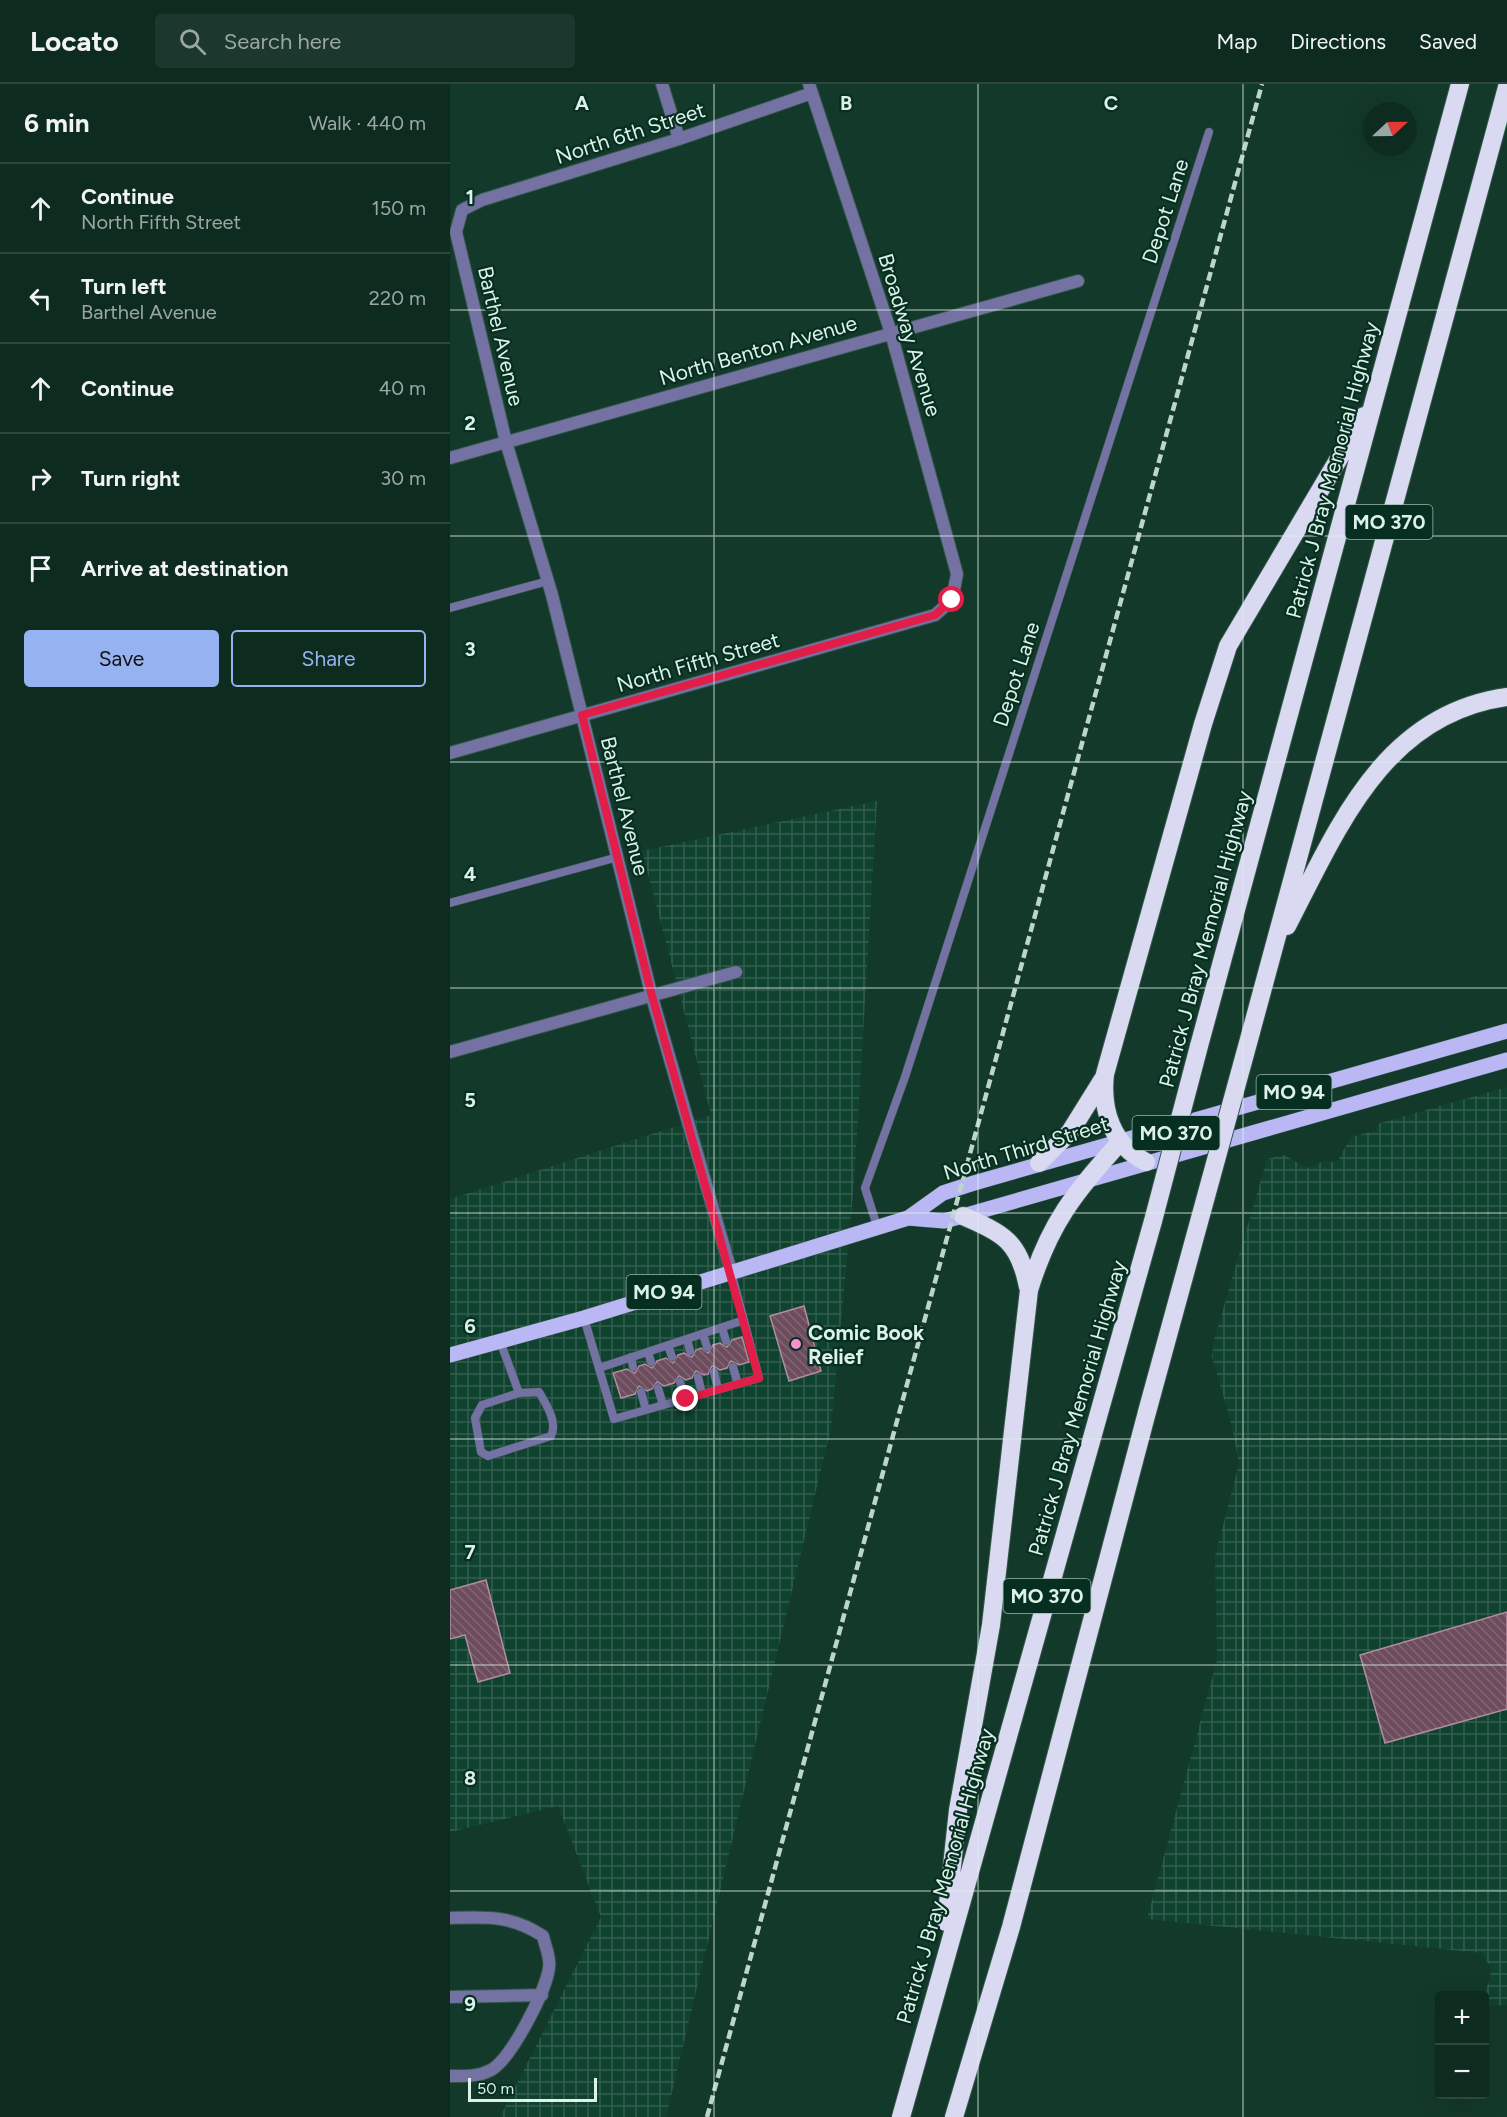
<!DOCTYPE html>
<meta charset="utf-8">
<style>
:root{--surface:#0e2b20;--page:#1c372d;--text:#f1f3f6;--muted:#9ba7a5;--line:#2e473e;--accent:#95b2f1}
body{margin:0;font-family:Figtree,sans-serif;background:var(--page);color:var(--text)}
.controls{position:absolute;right:18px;bottom:18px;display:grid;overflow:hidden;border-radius:6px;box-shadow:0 6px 24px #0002}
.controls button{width:54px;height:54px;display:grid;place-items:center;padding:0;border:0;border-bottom:2px solid var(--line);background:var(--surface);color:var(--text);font:30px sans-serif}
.compass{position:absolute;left:913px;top:18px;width:54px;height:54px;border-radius:50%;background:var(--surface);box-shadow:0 6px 24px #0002;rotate:68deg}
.scale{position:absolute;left:18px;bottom:15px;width:129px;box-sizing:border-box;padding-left:6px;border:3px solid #dcf1e7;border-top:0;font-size:16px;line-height:21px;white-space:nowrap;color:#dcf1e7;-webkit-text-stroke:4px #062f21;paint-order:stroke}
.stop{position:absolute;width:18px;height:18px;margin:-14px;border:4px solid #e11d48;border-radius:50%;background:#fff}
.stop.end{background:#e11d48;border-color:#fff;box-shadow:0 2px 6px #0008}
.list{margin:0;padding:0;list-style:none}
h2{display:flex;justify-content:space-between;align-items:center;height:78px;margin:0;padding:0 24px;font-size:26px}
h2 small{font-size:20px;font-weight:400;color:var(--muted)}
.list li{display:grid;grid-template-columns:39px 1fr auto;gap:18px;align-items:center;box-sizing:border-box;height:90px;padding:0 24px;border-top:2px solid var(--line)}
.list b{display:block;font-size:22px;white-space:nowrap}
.list p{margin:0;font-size:20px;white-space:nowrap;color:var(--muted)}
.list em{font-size:20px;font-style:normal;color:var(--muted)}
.actions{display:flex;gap:12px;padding:18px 24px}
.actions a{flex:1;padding:14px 0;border:2px solid var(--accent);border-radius:6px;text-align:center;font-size:21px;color:var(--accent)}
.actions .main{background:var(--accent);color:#111}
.icon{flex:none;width:33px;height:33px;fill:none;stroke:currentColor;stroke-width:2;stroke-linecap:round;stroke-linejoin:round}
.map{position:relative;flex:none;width:1057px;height:2033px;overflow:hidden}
header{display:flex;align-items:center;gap:36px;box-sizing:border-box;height:84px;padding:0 30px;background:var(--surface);border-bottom:2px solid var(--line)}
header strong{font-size:28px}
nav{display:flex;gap:33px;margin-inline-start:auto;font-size:21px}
.search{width:420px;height:54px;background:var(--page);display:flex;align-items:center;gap:15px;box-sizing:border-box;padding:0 21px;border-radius:6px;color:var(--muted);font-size:22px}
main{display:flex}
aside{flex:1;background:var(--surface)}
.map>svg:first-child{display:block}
.industrial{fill:url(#industrial-grid)}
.building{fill:url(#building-back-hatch);stroke:#b28da1;stroke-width:1.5}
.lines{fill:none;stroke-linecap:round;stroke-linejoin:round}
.lane-casing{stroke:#335648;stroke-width:9}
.street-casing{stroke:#335648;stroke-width:14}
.primary-casing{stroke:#335648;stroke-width:16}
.highway-casing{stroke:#335648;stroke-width:20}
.lane{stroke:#7372a3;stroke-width:8}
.street{stroke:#7372a3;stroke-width:12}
.primary{stroke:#b9b8f5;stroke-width:15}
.highway{stroke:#d9d9f1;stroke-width:18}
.rail{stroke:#bdd5ca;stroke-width:4.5;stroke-dasharray:9 4.5;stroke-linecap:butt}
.highway-bridge-casing{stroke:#335648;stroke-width:20;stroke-linecap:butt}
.highway-bridge{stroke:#d9d9f1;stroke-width:18}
.route{stroke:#e11d48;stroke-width:8}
.grid{fill:none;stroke:#dcf1e7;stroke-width:1.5;stroke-opacity:0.55}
.poi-dot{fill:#f890cc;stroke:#062f21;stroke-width:2}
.labels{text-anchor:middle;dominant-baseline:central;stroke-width:4.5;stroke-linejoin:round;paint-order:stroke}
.shield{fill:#062f21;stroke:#9cb7ac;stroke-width:1.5}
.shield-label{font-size:20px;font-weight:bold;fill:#dcf1e7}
.street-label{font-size:21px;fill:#dcf1e7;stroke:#062f21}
.poi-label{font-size:21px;font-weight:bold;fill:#dcf1e7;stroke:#062f21;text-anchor:start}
.grid-label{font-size:20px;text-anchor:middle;font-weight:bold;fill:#dcf1e7;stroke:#062f21;stroke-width:4.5;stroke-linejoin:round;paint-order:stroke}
</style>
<header>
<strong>Locato</strong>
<div class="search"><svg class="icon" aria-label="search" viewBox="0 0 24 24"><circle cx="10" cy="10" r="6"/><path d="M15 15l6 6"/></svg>Search here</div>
<nav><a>Map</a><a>Directions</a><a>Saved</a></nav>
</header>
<main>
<aside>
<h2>6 min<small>Walk · 440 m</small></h2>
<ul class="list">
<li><svg class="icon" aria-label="ahead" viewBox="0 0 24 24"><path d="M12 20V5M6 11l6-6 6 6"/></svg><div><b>Continue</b><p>North Fifth Street</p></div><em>150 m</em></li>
<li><svg class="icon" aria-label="left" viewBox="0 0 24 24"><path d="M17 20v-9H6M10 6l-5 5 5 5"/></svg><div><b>Turn left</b><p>Barthel Avenue</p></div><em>220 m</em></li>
<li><svg class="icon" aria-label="ahead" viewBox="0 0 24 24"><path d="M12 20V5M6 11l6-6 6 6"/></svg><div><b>Continue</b></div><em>40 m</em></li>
<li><svg class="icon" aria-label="right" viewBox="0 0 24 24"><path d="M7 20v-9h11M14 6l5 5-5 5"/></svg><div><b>Turn right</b></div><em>30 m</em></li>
<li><svg class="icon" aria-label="arrive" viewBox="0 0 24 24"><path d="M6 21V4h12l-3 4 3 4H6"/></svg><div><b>Arrive at destination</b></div></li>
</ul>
<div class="actions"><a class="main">Save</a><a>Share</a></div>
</aside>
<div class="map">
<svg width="1057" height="2033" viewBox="0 0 1057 2033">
<defs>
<pattern id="industrial-grid" width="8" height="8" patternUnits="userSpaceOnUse" patternTransform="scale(1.5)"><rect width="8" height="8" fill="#104230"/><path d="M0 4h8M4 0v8" fill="none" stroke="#325e4e"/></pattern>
<pattern id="building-back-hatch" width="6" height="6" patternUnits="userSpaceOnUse" patternTransform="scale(1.5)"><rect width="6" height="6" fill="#6d4c5e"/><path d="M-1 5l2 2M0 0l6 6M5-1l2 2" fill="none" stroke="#816675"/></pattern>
</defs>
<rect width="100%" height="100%" fill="#13392a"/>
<path class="industrial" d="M427 717 404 1100 381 1344 216 2033H50L151 1833 108 1722 0 1748V1115L261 1031 192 767Z
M1057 1003V1921L1035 1922 1033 1911 1040 1896 1041 1884 1032 1869 697 1835 767 1576 765 1472 789 1380 781 1339 762 1273 764 1256 817 1075 834 1071 857 1084 874 1077 887 1078 901 1053 928 1046 927 1040Z"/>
<path class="building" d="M354 1222 371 1287 339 1297 320 1232Z
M292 1253 299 1278 289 1281 281 1277 277 1284 270 1286 262 1282 258 1290 254 1291 246 1287 242 1294 236 1296 229 1292 224 1299 214 1302 207 1298 202 1305 197 1307 189 1302 185 1310 171 1314 163 1289 177 1285 185 1289 189 1282 195 1280 202 1284 207 1277 216 1274 223 1279 228 1271 234 1269 242 1273 246 1266 251 1264 258 1269 263 1261 270 1259 277 1263 282 1256Z
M36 1496 60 1589 28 1598 15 1551 0 1555V1506Z
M1057 1528V1625L935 1659 910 1571Z"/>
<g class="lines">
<defs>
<path id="lane" d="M0 524 98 497
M0 819 168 773
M427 1142 415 1104 455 993 759 48
M134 1234 164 1335 309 1294 281 1187
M272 1244 276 1257
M253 1250 257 1263
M237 1255 240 1267
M50 1257 69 1309 89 1308C96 1320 108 1338 101 1352L38 1372 31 1368 25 1334 32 1321 69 1309
M218 1261 222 1273
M198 1268 201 1278
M181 1273 183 1283
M283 1283 288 1300
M149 1284 294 1236
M264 1288 268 1305
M248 1293 252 1310
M230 1298 236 1315
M208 1304 213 1321
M191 1308 196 1326"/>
<path id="street" d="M212 0 229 55
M0 374 628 197
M0 669 485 531 502 516 507 490 441 249 359 0
M0 968 286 888
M281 1187 202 913 102 511 56 358 6 148 12 126 32 116 229 55 362 9
M0 1834C37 1833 61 1831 93 1852 95 1862 101 1874 99 1884 96 1907 61 1975 41 1986 28 1993 14 1992 0 1992
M0 1913 92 1911"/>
<path id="primary" d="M458 1134 494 1137 513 1132 1057 976
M0 1271 134 1234 458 1134 493 1109 524 1099 1057 947"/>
<path id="highway" d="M837 842C888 744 933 630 1057 613
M801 948 1057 3
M749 962 1010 0
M696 1078C662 1061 651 1026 655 990L753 640 778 562 914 332
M589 1079 620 1048 653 995
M513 1132C554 1150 569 1157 578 1203
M496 1838 508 1726 541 1541 579 1206C600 1138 624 1110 670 1058
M451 2033 703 1137
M504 2033 561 1843 697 1328"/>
</defs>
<use href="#lane" class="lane-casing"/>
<use href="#street" class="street-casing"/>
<use href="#primary" class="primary-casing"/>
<use href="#highway" class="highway-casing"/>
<use href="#lane" class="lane"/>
<use href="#street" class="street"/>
<use href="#primary" class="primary"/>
<use href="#highway" class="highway"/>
<path class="rail" d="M257 2033 812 0"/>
<defs>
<path id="highway-bridge" d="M703 1137 749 962
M697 1328 801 948"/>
</defs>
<use href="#highway-bridge" class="highway-bridge-casing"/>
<use href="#highway-bridge" class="highway-bridge"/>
</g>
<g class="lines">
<path class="route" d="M236 1315 309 1294 202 912 132 631 485 531 502 516"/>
</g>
<path class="grid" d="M264 0V2033M528 0V2033M793 0V2033M0 226H1057M0 452H1057M0 678H1057M0 904H1057M0 1129H1057M0 1355H1057M0 1581H1057M0 1807H1057"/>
<circle class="poi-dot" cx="346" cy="1260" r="6"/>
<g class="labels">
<g class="shield">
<rect x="895.5" y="421" width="87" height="34" rx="4.5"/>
<rect x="806.5" y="991" width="75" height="34" rx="4.5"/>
<rect x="682.5" y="1032" width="87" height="34" rx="4.5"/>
<rect x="176.5" y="1191" width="75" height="34" rx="4.5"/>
<rect x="553.5" y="1495" width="87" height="34" rx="4.5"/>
</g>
<g class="shield-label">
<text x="939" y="438">MO 370</text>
<text x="844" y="1008">MO 94</text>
<text x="726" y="1049">MO 370</text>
<text x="214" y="1208">MO 94</text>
<text x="597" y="1512">MO 370</text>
</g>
<g class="street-label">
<text transform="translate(180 49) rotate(-18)">North 6th Street</text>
<text transform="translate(715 127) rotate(-72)">Depot Lane</text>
<text transform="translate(460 251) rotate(73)">Broadway Avenue</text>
<text transform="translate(51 252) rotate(77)">Barthel Avenue</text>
<text transform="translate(308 266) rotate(-16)">North Benton Avenue</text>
<text transform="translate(882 386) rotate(-75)">Patrick J Bray Memorial Highway</text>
<text transform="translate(248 578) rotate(-16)">North Fifth Street</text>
<text transform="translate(566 590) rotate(-72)">Depot Lane</text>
<text transform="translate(175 722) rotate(76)">Barthel Avenue</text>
<text transform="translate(755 855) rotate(-75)">Patrick J Bray Memorial Highway</text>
<text transform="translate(576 1064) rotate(-17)">North Third Street</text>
<text transform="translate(627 1324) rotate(-74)">Patrick J Bray Memorial Highway</text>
<text transform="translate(495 1792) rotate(-74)">Patrick J Bray Memorial Highway</text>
</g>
<g class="poi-label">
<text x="358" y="1248">Comic Book<tspan x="358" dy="24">Relief</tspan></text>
</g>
</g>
<g class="grid-label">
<text x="132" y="26">A</text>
<text x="396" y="26">B</text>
<text x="661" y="26">C</text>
<text x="20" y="120">1</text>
<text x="20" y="346">2</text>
<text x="20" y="572">3</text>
<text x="20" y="797">4</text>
<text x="20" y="1023">5</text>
<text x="20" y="1249">6</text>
<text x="20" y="1475">7</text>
<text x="20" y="1701">8</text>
<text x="20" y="1927">9</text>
</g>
</svg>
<div class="controls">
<button>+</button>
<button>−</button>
</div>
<svg class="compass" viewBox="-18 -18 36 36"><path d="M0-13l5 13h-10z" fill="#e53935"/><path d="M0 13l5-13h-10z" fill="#9ba7a5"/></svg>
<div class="scale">50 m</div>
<div class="stop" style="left:502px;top:516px"></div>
<div class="stop end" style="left:236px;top:1315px"></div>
</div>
</main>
